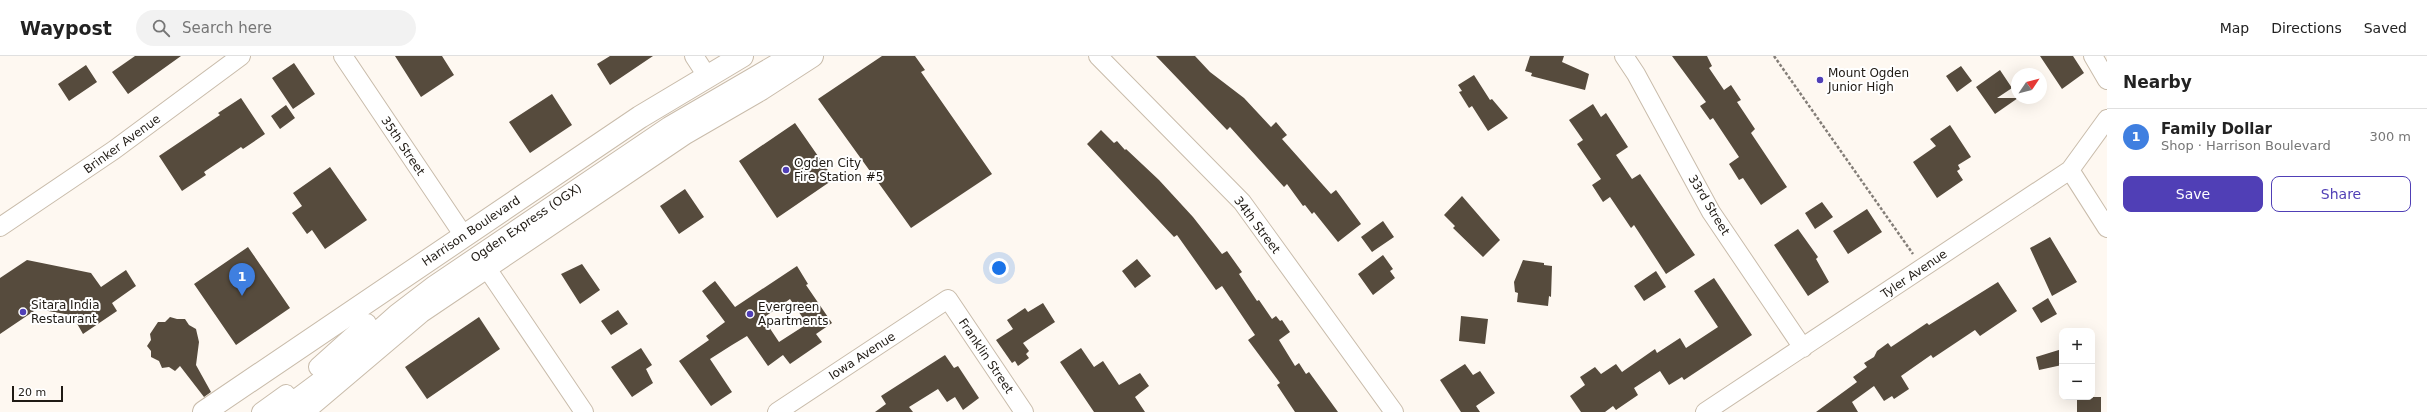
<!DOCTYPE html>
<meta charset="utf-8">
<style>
:root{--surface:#fff;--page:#f2f2f2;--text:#222;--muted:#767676;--line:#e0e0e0;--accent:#503fb6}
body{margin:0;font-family:"DejaVu Sans",sans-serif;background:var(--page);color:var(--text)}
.controls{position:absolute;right:12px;bottom:12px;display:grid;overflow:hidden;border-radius:8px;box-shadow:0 4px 16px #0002}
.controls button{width:36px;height:36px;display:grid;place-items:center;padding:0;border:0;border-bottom:1px solid var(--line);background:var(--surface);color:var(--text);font:20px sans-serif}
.compass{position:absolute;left:2011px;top:12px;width:36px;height:36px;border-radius:50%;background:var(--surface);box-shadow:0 4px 16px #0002;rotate:55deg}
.scale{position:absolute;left:12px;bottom:10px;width:51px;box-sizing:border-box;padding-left:4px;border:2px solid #1f1a14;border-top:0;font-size:11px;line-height:14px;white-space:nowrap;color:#1f1a14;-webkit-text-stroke:3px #fff;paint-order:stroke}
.you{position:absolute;left:999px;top:212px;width:14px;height:14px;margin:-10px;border:3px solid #fff;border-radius:50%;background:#1a73e8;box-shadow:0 0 0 6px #1a73e833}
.badge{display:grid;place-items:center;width:26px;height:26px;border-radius:50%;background:var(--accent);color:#fff;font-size:13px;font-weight:700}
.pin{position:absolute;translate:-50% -33px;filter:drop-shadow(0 1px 2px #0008)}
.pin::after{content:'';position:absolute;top:21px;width:14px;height:12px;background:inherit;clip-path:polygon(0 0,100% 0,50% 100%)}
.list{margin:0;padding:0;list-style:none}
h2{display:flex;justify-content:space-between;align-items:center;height:52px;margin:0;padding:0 16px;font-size:17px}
h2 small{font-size:13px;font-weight:400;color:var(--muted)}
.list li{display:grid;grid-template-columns:26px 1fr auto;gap:12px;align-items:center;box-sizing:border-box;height:56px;padding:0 16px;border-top:1px solid var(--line)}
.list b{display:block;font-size:15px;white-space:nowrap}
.list p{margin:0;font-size:13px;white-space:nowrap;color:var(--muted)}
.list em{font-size:13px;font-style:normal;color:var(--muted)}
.actions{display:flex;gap:8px;padding:12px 16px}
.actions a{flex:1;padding:9px 0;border:1px solid var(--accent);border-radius:8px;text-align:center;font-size:14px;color:var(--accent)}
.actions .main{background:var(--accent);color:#fff}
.icon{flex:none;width:22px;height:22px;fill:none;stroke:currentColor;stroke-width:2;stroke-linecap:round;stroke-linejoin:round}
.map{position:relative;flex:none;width:2107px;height:356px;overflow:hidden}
header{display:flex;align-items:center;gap:24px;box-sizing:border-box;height:56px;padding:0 20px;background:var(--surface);border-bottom:1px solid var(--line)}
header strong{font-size:19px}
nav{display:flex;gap:22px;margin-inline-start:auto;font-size:14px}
.search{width:280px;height:36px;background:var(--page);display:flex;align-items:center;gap:10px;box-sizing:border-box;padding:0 14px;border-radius:22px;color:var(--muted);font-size:15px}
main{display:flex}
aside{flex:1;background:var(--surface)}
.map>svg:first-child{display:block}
.building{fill:#564b3d;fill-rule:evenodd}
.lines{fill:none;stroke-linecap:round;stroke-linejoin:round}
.minor-casing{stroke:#c9bcab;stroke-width:20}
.major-casing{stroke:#c9bcab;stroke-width:24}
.path{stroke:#847e78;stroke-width:2.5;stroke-dasharray:3 2;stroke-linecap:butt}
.minor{stroke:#fff;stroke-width:18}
.major{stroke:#fff;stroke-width:22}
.poi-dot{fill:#503fb6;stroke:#fff;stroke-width:1.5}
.labels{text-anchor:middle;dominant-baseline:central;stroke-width:4;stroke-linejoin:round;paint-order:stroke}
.poi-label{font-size:12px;fill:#1f1a14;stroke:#fff;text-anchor:start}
.street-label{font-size:12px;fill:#1f1a14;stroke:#fff}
</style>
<header>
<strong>Waypost</strong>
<div class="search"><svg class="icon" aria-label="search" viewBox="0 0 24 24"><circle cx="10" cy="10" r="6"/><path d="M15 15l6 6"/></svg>Search here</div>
<nav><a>Map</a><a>Directions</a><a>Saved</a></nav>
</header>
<main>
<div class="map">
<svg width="2107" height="356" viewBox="0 0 2107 356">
<rect width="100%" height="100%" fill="#fef8f1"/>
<path class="building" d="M135 0H181L128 38 112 16Z
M395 0H442L454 19 421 41Z
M610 0H653L610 29 597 8Z
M882 0H915L925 14 921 16 992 118 911 172 818 43Z
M1156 0H1195L1210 16 1244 42 1271 71 1276 66 1287 79 1282 83 1331 138 1336 134 1361 168 1338 186 1314 156 1312 158 1305 149 1303 150 1287 128 1284 131 1230 71 1227 74Z
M1530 0H1564L1562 6 1589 18 1585 34 1531 20 1532 17 1525 15Z
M1672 0H1707L1712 10 1709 12 1724 34 1731 29 1741 44 1737 46 1755 73 1751 77 1787 131 1761 149 1743 122 1739 124 1729 108 1739 101 1713 62 1710 64 1700 50 1706 46Z
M2040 0H2073L2084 17 2062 33Z
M294 7 315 38 293 53 272 22Z
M86 9 97 26 69 45 58 28Z
M1961 10 1972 25 1957 36 1946 20Z
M2000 14 2012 32 1997 42H2018L1995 58 1976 31Z
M1474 19 1490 44 1492 43 1508 62 1488 75 1472 50 1469 52 1459 36 1462 35 1458 29Z
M552 38 572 69 530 97 509 66Z
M241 42 265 78 243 93 241 91 204 116 206 119 182 135 159 100 220 59 218 57Z
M1593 48 1601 61 1606 57 1628 91 1616 99 1632 123 1640 118 1695 199 1666 218 1634 169 1631 172 1610 141 1603 146 1592 129 1601 123 1577 88 1583 84 1569 64Z
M286 49 295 62 280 73 271 60Z
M795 67 834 123 777 162 739 105Z
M1950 69 1971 101 1958 109 1960 113 1957 115 1963 124 1937 142 1913 106 1936 90 1930 83Z
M1101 74 1114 87 1117 85 1125 94 1126 93 1159 124 1193 161 1222 198 1227 195 1242 216 1239 218 1257 245 1259 244 1272 263 1276 260 1280 265 1282 264 1290 276 1279 284 1295 310 1299 307 1306 318 1309 316 1338 356H1295L1277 329 1280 327 1248 284 1255 279 1222 230 1216 234 1177 179 1174 181 1087 88Z
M330 111 367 164 325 193 312 174 307 178 292 157 302 150 293 137Z
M685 133 704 161 679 178 660 150Z
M1462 140 1500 184 1483 201 1453 172 1455 170 1444 159Z
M1822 146 1833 161 1815 173 1805 157Z
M1867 153 1882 176 1848 198 1833 175Z
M1383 165 1394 181 1372 196 1361 181Z
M1798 173 1818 201 1816 203 1829 226 1808 240 1774 189Z
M2050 181 2077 226 2052 240 2030 192Z
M248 191 290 252 236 289 194 228Z
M1383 199 1393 213 1390 215 1395 222 1373 239 1358 218Z
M1137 203 1151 220 1135 232 1122 215Z
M27 204 91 217 101 231 126 214 136 230 112 247 117 255 83 278 75 264 71 267 65 258 37 253 0 278V222Z
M1523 204 1544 207V209L1552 210 1551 241 1549 240 1548 250 1517 246 1518 237 1515 236 1514 226Z
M582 208 600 234 580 248 561 218Z
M797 210 808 228 806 229 832 267 816 278 822 286 790 308 783 299 768 310 747 280 732 289 710 303 732 336 711 350 679 305 709 284 706 280 725 266 702 235 715 225 735 251ZM790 243 807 268 779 286 763 262Z
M1656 215 1666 231 1644 245 1634 230Z
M1714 222 1752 279 1684 324 1682 321 1669 329 1660 315 1634 332 1638 339 1616 354 1613 350 1605 356H1581L1570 340 1585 329 1580 321 1595 311 1601 318 1616 308 1622 316 1655 293 1657 297 1680 282 1686 292 1718 271 1694 235Z
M1998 226 2017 255 1980 280 1975 274 1933 302 1931 299 1901 320 1909 333 1894 343 1892 340 1884 345 1874 330 1852 346 1858 356H1816L1857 326 1853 321 1867 311 1864 307 1874 301 1877 295 1888 287 1891 291 1927 267 1929 269Z
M2048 242 2057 258 2041 267 2032 252Z
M1043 247 1055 266 1023 287 1029 295 1026 298 1029 302 1018 310 1015 305 1012 307 996 284 1013 273 1007 264 1025 252 1028 256Z
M618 254 628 268 611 279 601 265Z
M1461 260 1488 263 1485 288 1459 285Z
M170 261 177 263H185L189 269 196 273 199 286 196 309 211 336 204 341 180 310 175 315 169 311 162 312 159 305 151 301V295L147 290 151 284 150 278 158 266H165Z
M479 261 500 293 427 343 405 311Z
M641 292 652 309 646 313 653 327 632 341 611 311Z
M1081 292 1094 311 1103 305 1119 329 1140 317 1149 330 1135 341 1145 356H1094L1060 306Z
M2062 293V309L2039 314 2036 301Z
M945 299 954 312 958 310 979 342 963 354 955 341 947 346 938 333 909 351 913 356H875L886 348 881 340Z
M1465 308 1473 319 1480 315 1495 337 1476 350 1480 356H1461L1440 324Z
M2077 341H2101V356H2077Z"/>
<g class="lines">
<defs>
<path id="minor" d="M343 0 464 180
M694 0 707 20
M1098 0 1242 146 1394 356
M1624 0 1636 18 1711 156 1803 292
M2093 0 2107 24
M2070 114 2107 172
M0 171 114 94 241 0
M486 211 584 356
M318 311 367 267
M261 356 286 338
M278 356 325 321 396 258 434 229 669 70 789 0
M777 356 948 243 1024 356
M1705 356 2070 114 2107 63"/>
<path id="major" d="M204 356 640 61 742 0
M302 356 420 256 685 77 761 33 812 0"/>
</defs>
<use href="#minor" class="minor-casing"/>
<use href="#major" class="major-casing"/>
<path class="path" d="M1774 0 1913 198"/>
<use href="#minor" class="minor"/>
<use href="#major" class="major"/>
</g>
<g class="poi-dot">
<circle cx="1820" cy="24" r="4"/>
<circle cx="786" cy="114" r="4"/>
<circle cx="23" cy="256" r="4"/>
<circle cx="750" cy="258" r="4"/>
</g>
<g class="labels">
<g class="poi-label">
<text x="1828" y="17">Mount Ogden<tspan x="1828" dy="14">Junior High</tspan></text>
<text x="794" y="107">Ogden City<tspan x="794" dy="14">Fire Station #5</tspan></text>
<text x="31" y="249">Sitara India<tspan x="31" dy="14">Restaurant</tspan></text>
<text x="758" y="251">Evergreen<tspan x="758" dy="14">Apartments</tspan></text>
</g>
<g class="street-label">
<text transform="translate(122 88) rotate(-36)">Brinker Avenue</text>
<text transform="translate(403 90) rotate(56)">35th Street</text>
<text transform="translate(1709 149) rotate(59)">33rd Street</text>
<text transform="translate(526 167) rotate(-34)">Ogden Express (OGX)</text>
<text transform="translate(1257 169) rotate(53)">34th Street</text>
<text transform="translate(471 175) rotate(-34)">Harrison Boulevard</text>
<text transform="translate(1914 218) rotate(-34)">Tyler Avenue</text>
<text transform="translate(862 300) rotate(-33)">Iowa Avenue</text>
<text transform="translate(986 300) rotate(56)">Franklin Street</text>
</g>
</g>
</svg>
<div class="controls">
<button>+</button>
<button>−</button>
</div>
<svg class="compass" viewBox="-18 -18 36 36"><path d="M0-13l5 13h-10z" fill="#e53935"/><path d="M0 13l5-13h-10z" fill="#767676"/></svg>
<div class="scale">20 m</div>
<div class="you"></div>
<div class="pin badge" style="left:242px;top:240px;background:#3f7fe0">1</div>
</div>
<aside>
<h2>Nearby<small></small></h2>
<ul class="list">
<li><span class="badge" style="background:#3f7fe0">1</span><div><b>Family Dollar</b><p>Shop · Harrison Boulevard</p></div><em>300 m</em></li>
</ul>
<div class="actions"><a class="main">Save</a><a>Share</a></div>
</aside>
</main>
